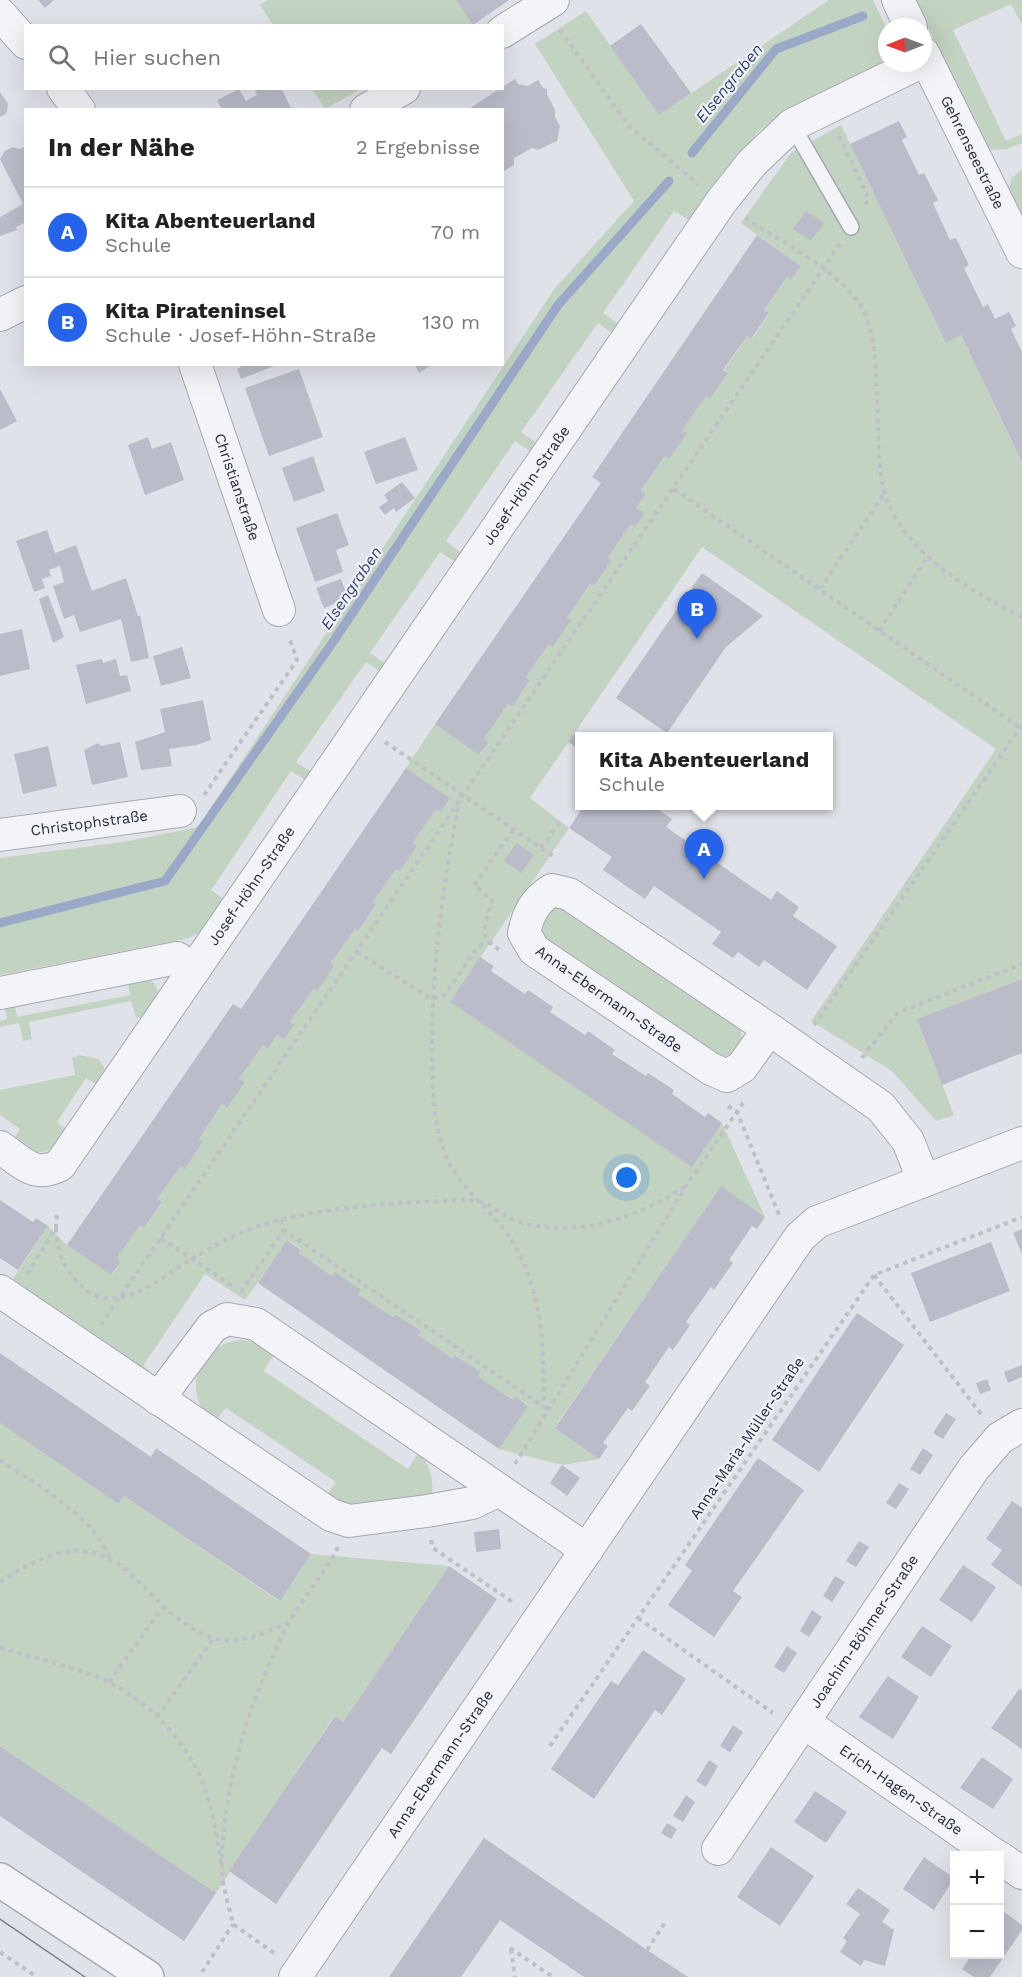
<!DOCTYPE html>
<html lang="de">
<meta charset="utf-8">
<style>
:root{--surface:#fff;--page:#f6f6f6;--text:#222;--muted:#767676;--line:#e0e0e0;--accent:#2563eb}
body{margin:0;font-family:"Work Sans",sans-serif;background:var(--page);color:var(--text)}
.controls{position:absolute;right:18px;bottom:18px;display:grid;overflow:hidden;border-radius:0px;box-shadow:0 6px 24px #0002}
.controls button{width:54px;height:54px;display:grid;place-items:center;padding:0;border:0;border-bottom:2px solid var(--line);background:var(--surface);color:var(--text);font:30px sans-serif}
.compass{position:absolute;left:878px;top:18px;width:54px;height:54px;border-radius:50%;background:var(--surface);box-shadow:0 6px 24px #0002;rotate:269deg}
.you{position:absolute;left:627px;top:1178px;width:21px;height:21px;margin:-15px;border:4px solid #fff;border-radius:50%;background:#1a73e8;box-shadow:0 0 0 9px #1a73e833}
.badge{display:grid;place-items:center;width:39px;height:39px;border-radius:50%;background:var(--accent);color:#fff;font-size:20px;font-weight:700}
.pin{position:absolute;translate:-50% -50px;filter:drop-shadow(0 2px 3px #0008)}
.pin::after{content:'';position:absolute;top:32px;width:21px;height:18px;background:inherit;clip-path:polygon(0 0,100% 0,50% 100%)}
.popup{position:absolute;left:575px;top:732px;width:258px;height:78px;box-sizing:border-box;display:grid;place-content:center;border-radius:0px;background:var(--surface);filter:drop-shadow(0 2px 4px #0005);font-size:20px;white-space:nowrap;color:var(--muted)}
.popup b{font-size:22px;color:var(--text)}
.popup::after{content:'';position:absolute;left:50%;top:100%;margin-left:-12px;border:12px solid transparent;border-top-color:var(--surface)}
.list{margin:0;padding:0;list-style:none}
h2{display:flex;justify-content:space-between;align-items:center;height:78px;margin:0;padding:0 24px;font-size:26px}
h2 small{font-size:20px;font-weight:400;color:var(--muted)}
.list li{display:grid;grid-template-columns:39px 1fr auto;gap:18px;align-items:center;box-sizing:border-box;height:90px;padding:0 24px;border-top:2px solid var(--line)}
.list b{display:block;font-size:22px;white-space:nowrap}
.list p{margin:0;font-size:20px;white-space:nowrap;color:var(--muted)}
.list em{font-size:20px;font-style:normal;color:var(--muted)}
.icon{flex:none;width:33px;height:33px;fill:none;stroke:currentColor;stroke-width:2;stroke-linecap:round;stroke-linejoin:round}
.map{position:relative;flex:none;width:1022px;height:1977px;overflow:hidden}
.search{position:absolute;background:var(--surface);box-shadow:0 6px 24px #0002;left:24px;top:24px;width:480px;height:66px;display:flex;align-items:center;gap:15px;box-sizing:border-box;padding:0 21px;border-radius:0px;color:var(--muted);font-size:22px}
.panel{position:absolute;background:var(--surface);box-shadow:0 6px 24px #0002;left:24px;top:108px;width:480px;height:258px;border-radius:0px}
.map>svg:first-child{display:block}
.green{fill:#c3d3c1}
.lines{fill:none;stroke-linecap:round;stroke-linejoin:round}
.stream{stroke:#9ba9c9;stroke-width:9}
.building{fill:#babdc9}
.service-casing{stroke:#a5a8b3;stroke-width:18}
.minor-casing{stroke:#a5a8b3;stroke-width:34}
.tertiary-casing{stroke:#a5a8b3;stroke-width:36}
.path{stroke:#bec0c7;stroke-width:4;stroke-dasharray:4.5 4.5;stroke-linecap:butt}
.service{stroke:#f3f4f7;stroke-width:15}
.minor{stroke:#f3f4f7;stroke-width:32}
.tertiary{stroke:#f3f4f7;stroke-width:33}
.tram{stroke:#7a7f92;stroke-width:1.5}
.labels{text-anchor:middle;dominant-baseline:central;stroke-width:4.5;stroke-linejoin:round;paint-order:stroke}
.street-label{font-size:15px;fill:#292d40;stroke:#f0f1f6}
.water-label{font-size:16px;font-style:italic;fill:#334574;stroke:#f0f1f6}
</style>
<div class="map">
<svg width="1022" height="1977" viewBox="0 0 1022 1977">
<rect width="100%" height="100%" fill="#e0e2e9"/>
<path class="green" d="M268 0H456L473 25H273L260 5Z
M829 0H873L887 30 886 60 872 70 770 122 757 133 692 222 674 211 603 313 621 326 615 335 598 323 521 432 538 444 533 453 515 441 446 541 463 554 457 563 440 552 370 653 386 664 381 672 366 662 296 762 313 773 308 782 291 771 211 890 227 901 209 929 185 939 0 975V858L123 842 198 827 555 288 634 201 535 44 586 11 659 115Z
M915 0H1022V25L1011 4 953 30 1006 141 1022 134V143L1007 149 989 150 984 145Z
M312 89H361L325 109Z
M841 125 946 342 961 335 1022 462V979L917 1019 954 1115 936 1121 892 1071 811 1021 996 749 702 547 530 798 569 828 450 1002 692 1166 722 1123 765 1217 721 1187 555 1427 599 1459 562 1465 499 1449 528 1405 515 1396 513 1400 478 1376 480 1372 456 1355 452 1358 418 1335 420 1331 396 1314 393 1317 358 1294 335 1273 332 1276 299 1253 301 1249 288 1240 245 1300 205 1274 143 1366 158 1378 154 1382 7 1288 48 1226 67 1245 112 1275 121 1262 117 1258 140 1225 145 1227 162 1203 157 1199 181 1166 185 1168 203 1143 199 1139 222 1104 227 1107 244 1082 239 1079 263 1045 268 1048 277 1035 284 1039 290 1022 314 988 317 990 334 966 331 963 355 929 358 931 376 906 373 902 396 869 400 871 417 846 413 843 436 809 441 812 450 798 406 768 435 724 480 755 489 742 484 739 508 704 512 707 530 680 526 677 549 644 552 646 570 620 567 618 590 584 594 586 612 560 608 557 631 524 644 513 636 508 646 494 641 490 665 456 669 459 686 433 682 431 706 396 710 399 728 373 724 370 747 336 752 339 769 314 764 310 787 277 792 279 801 266 741 223 791 153Z
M1022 169V223L1008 192 1012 178Z
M566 905 739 1024 743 1043 727 1061 545 945 537 920 548 906Z
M127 977 146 978 154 983 160 995 146 1016 136 1018 131 1001 29 1022 32 1039 23 1041 19 1023 0 1027V1021L7 1019 4 1003 14 1001 17 1017 130 995Z
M79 1055 99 1059C106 1068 108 1077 103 1088L86 1078 57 1122 71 1133C48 1156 40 1156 10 1145L20 1129 0 1115V1090L75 1075 72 1058Z
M240 1340 256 1342 274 1354 264 1371 408 1469 419 1452C430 1464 434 1480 432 1496L357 1509 325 1497 336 1482 226 1408 214 1423C180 1394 197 1345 240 1340Z
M0 1423 118 1504 124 1496 279 1601 311 1554 449 1566 343 1722 334 1716 216 1893 0 1746Z"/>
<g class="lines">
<path class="stream" d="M692 153 776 49 863 16
M0 923 165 881 333 642 558 305 669 181"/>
</g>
<path class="building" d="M38 0H54L45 8Z
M456 0H509L473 25Z
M641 24 691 93 659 115 610 46Z
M515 79 518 84 528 86 538 80 543 88 547 89V94L555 110V117L560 126 557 141 538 150 532 148 514 158V165L502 172V110H467Z
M254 88H281L292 110H222L217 100 239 89 246 101 257 95Z
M0 92 8 104 7 113 0 117Z
M899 121 907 137 902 140 919 175 924 173 938 200 933 203 950 240 956 238 969 265 964 268 983 307 988 304 995 319 1009 312 1016 326 1011 329 1022 352V462L961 335 946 343 850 144Z
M26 146V222L16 227 17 230 0 236V217L23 204 0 159 5 151 13 147 19 149Z
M806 211 824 223 811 241 793 229Z
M757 235 801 266 791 280 787 277 764 310 769 313 751 339 747 336 723 370 728 373 710 399 706 396 682 431 687 433 669 459 665 456 641 490 646 494 636 508 645 513 635 527 631 524 608 557 612 560 594 586 590 584 567 618 571 620 553 647 549 644 526 677 530 680 512 707 508 704 484 739 489 742 479 755 435 724 601 483 592 477Z
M240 364H277V365L241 379 237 369 241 367Z
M414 364H433L419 373Z
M299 369 323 437 269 456 245 388Z
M0 389 17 421 0 430Z
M148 437 152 449 171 442 184 480 145 495 128 445Z
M405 437 418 470 376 484 364 452Z
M313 456 325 491 294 502 282 468Z
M402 482 415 498 396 512 394 508 385 515 379 507 388 501 384 495Z
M337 513 349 545 336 550 343 572 315 582 296 528Z
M47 530 55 553 76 545 92 591 126 578 138 616 140 615 149 658 131 662 121 619 80 632 74 615 64 619 53 586 64 582 60 566 49 570 51 576 42 579 45 588 34 592 16 541Z
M702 573 763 616 726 647 667 733 616 698Z
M341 579 348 598 324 608 316 588Z
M48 595 64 637 53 643 39 599Z
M22 629 30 669 0 676V634Z
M182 647 191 678 161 686 153 656Z
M102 659 103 663 116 659 120 676 127 675 131 691 86 704 76 665Z
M203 700 211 740 197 745 169 749 172 766 141 770 135 742 165 732 160 709Z
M576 732 583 736H579L577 748 568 742Z
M120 742 128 777 92 785 84 750 98 743 101 746Z
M48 746 57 786 23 794 14 754Z
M406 768 450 798 441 812 436 809 413 843 417 846 400 871 396 869 373 902 376 905 358 931 355 929 331 963 334 966 317 991 314 988 290 1022 294 1025 284 1039 277 1035 268 1049 263 1045 239 1079 245 1082 227 1108 222 1104 199 1139 203 1142 185 1169 181 1166 157 1199 162 1202 144 1228 140 1225 117 1258 121 1262 111 1275 67 1245 233 1004 241 1009Z
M584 806H634L643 811 647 806H653L672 819 666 827 771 900 777 891 799 907 793 916 837 946 807 990 764 960 759 967 738 952 733 958 712 944 721 932 654 886 645 899 603 870 612 857 569 828Z
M516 843 534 855 521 873 504 861Z
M480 957 494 966 491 971 525 994 528 990 553 1007 550 1012 585 1035 588 1031 615 1050 612 1054 646 1076 648 1073 674 1090 672 1094 705 1117 708 1113 722 1123 692 1167 450 1002Z
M1022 979V1053L942 1085 917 1019Z
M721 1186 765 1217 757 1229 752 1226 729 1260 733 1263 714 1290 711 1287 686 1322 690 1325 673 1350 669 1347 645 1382 650 1386 632 1411 628 1408 603 1443 608 1446 599 1459 555 1428Z
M0 1200 33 1222 36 1218 48 1226 18 1270 0 1258Z
M1022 1229V1254L1013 1233Z
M287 1240 301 1250 299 1253 332 1276 335 1272 361 1290 358 1294 393 1317 395 1314 421 1331 418 1335 452 1358 455 1355 481 1372 478 1376 513 1400 515 1396 528 1406 499 1449 258 1283Z
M991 1242 1010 1291 930 1322 911 1273Z
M857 1313 904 1345 819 1472 772 1440Z
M0 1353 151 1457 156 1448 311 1554 280 1601 124 1496 118 1504 0 1423Z
M1022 1365V1377L1008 1383 1004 1372Z
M987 1379 991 1390 980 1394 976 1383Z
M946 1413 956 1419 943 1439 933 1433Z
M923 1448 933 1455 920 1475 910 1469Z
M758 1458 804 1490 733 1591 742 1597 714 1637 668 1605 692 1571 685 1565Z
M562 1465 580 1478 567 1496 550 1483Z
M899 1483 909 1489 896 1509 886 1503Z
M1012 1501 1022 1508V1587L991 1565 1002 1550 986 1539Z
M499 1529 501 1549 476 1552 474 1532Z
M859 1541 869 1547 856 1567 846 1561Z
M963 1565 996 1587 972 1622 939 1600Z
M449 1566 497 1599 391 1754 382 1748 276 1904 229 1871 335 1716 343 1722Z
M835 1576 845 1582 832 1602 823 1596Z
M812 1610 822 1617 809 1637 800 1631Z
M922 1626 952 1646 931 1677 901 1657Z
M787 1646 797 1653 784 1673 774 1667Z
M643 1650 686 1679 662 1715 655 1710 594 1799 551 1769 611 1681 618 1685Z
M888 1676 919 1697 893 1739 859 1717Z
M1019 1689 1022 1691V1749L991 1728Z
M733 1725 743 1732 730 1752 720 1746Z
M0 1746 216 1893 184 1941 0 1816Z
M982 1757 1013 1779 993 1809 960 1788Z
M709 1760 718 1766 706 1787 696 1781Z
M815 1791 847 1812 826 1843 794 1822Z
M686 1795 695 1802 683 1822 673 1816Z
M667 1823 677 1829 671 1839 661 1833Z
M484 1838 647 1950 688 1977H584L500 1920 461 1977H389Z
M771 1847 814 1876 780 1926 737 1897Z
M924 1857 954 1878 934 1910 903 1889Z
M858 1888 890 1910 882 1922 894 1930 885 1966 864 1960 861 1966 840 1952 847 1941 843 1938 860 1914 846 1904Z
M1000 1909 1022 1925V1930L990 1977H974L962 1969 972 1954H1000Z"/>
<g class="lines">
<defs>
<path id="service" d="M792 125 851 227"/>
<g id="minor">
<path d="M898 0 911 27"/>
<path d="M0 14 26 43"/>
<path d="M502 32 553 0"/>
<path id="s1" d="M923 53 1022 252"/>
<path d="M63 88 79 110"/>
<path d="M366 110 404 88"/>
<path d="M0 315 26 302"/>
<path id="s2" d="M195 364 279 610"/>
<path id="s3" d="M0 835 180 811"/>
<path d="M552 890 569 894 769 1029 742 1067 727 1076 711 1069 534 950 524 933C528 914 535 900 552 890Z"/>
<path d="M0 993 177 958 194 970"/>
<path d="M769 1029 881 1107 908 1141 924 1181"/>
<path id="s4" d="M0 1147C22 1162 34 1179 60 1165L721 202 752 163 792 125 919 63"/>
<path d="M0 1291 331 1515 349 1521 427 1511 472 1503 499 1490"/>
<path d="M158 1399 212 1327 227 1319 256 1324 587 1550"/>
<path id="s5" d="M805 1723 996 1856"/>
<path id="s6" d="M718 1849 974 1468 1000 1438 1022 1425"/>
<path d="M1000 1858 1022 1873"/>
<path id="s7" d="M295 1977 800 1237 817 1222 1022 1143"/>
</g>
<path id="tertiary" d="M0 1880 147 1977"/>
</defs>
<use href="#service" class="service-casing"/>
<use href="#minor" class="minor-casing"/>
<use href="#tertiary" class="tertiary-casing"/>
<path class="path" d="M560 30 628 125 698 184
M839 136 869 199 863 208
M745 218C781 242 843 272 863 310 876 336 875 367 877 395 878 420 878 475 885 495 906 554 969 590 1022 617
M674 489 1022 729
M820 589 884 494
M879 631 928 556
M385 742 556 858
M204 795 297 660 289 637
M458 807C443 887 432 965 432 1046 432 1079 432 1114 442 1145 453 1182 484 1203 506 1232 543 1284 544 1346 544 1406
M541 848 561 821
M499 950 485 938V925L492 900 474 885 514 829
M357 952 432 999 445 995 478 946 489 943
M814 1025 1022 725
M862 1058 897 1013 1022 964
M728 1106 737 1112 780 1217
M280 1220 284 1230 550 1411
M56 1228C57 1248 61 1262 74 1278 112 1325 157 1279 193 1258 220 1242 249 1227 280 1220 333 1207 388 1203 442 1201 453 1201 468 1198 478 1201 493 1204 504 1218 519 1222 578 1239 636 1218 686 1186
M161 1238 235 1288
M27 1274 56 1228 57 1212
M874 1275 981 1414
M241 1292 284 1230
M101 1325 840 244
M0 1460C36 1484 96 1518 110 1560
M515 1464 686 1186 743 1103
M431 1540 433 1548 514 1603
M0 1582C43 1554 85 1534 128 1572 148 1589 163 1610 186 1624 197 1632 209 1639 223 1640 246 1643 268 1631 288 1623
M638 1618 773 1713
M0 1648C31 1657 63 1664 92 1675 139 1692 186 1737 203 1784 213 1810 217 1837 221 1864
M109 1682 163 1607
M157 1717 214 1638
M550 1746 874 1275 1022 1217
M510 1948 553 1977
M511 1949 515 1977
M647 1950 666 1921
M0 1952 37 1977
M274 1953 233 1924C229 1907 223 1888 222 1870 221 1789 251 1696 288 1624 303 1597 324 1575 338 1547
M202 1972 233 1924"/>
<use href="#service" class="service"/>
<use href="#minor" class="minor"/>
<use href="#tertiary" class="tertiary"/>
<path class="tram" d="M0 1919 85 1977"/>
</g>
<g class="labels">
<g class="street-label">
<text stroke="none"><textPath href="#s1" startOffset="111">Gehrenseestraße</textPath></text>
<text stroke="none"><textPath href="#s4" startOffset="892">Josef-Höhn-Straße</textPath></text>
<text stroke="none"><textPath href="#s2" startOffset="130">Christianstraße</textPath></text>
<text stroke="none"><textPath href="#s3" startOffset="90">Christophstraße</textPath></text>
<text stroke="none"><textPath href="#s4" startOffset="406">Josef-Höhn-Straße</textPath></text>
<text transform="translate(609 999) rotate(35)">Anna-Ebermann-Straße</text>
<text transform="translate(747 1438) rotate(-56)">Anna-Maria-Müller-Straße</text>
<text stroke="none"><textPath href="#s6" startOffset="262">Joachim-Böhmer-Straße</textPath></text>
<text stroke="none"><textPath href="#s7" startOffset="258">Anna-Ebermann-Straße</textPath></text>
<text stroke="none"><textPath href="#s5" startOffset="117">Erich-Hagen-Straße</textPath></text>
</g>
<g class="water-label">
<text transform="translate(729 83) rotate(-51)">Elsengraben</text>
<text transform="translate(351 588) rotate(-56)">Elsengraben</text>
</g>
</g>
</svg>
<div class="controls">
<button>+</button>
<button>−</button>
</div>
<svg class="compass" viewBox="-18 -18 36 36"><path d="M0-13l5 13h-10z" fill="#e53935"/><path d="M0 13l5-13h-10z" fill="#767676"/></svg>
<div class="you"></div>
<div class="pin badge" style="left:704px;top:879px">A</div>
<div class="popup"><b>Kita Abenteuerland</b>Schule</div>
<div class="pin badge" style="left:697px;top:639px">B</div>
<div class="search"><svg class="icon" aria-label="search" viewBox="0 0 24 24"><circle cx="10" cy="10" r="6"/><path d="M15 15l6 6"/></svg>Hier suchen</div>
<section class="panel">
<h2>In der Nähe<small>2 Ergebnisse</small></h2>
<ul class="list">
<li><span class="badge">A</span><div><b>Kita Abenteuerland</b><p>Schule</p></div><em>70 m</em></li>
<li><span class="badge">B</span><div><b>Kita Pirateninsel</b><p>Schule · Josef-Höhn-Straße</p></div><em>130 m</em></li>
</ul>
</section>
</div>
